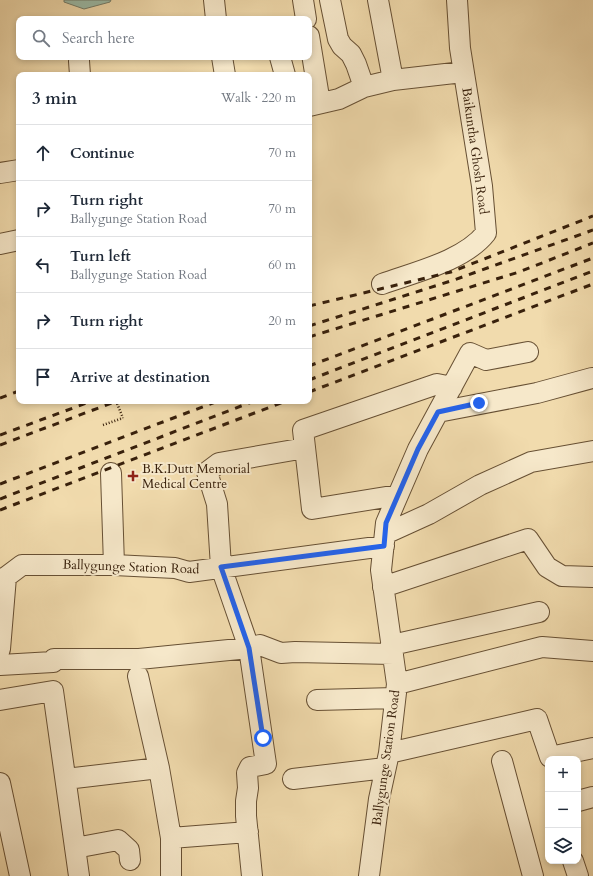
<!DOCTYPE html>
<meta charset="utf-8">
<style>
:root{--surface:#fff;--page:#f6f6f7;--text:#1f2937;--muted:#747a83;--line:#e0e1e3}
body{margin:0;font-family:Cardo,serif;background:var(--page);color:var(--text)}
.controls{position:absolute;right:12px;bottom:12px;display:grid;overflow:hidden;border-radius:8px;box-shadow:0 2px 6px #0003}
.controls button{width:36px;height:36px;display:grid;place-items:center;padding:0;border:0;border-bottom:1px solid var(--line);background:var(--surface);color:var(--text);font:20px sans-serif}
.stop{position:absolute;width:12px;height:12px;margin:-9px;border:3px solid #2563eb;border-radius:50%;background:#fff}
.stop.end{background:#2563eb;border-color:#fff;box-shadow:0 1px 4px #0008}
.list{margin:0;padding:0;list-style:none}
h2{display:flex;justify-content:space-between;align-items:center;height:52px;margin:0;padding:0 16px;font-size:17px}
h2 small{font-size:13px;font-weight:400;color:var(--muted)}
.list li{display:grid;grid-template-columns:26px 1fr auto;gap:12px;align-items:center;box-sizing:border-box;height:56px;padding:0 16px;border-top:1px solid var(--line)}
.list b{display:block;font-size:15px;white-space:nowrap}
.list p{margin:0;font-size:13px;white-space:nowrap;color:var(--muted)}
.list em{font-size:13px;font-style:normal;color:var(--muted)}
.icon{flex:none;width:22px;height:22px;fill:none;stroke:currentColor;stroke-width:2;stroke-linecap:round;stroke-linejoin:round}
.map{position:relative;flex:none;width:593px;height:876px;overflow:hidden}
.search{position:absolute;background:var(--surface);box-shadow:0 2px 6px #0003;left:16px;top:16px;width:296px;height:44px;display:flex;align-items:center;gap:10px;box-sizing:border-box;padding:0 14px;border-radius:8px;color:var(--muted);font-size:15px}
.panel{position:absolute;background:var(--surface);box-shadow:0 2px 6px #0003;left:16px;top:72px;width:296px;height:332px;border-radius:8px}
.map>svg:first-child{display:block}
.water{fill:#9bbba8;stroke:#747d6a}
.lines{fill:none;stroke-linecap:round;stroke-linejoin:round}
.minor-casing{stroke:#675034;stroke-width:22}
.path{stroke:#39210c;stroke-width:2.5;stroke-dasharray:1 2;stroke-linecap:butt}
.minor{stroke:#f6e8ca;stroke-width:20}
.rail{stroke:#39210c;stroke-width:3;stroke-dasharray:7 7;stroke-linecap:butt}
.path-bridge{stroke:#39210c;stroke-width:2.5;stroke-dasharray:1 2;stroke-linecap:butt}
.route{stroke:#2563eb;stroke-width:5}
.poi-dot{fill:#8f2418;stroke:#f6e8ca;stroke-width:1.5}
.labels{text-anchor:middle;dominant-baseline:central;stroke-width:4;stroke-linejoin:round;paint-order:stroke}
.street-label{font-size:13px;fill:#39210c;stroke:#f6e8ca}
.poi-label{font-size:13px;fill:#39210c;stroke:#f6e8ca;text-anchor:start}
</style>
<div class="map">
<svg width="593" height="876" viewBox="0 0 593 876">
<rect width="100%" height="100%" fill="#f1dbad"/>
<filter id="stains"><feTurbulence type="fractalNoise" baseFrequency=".005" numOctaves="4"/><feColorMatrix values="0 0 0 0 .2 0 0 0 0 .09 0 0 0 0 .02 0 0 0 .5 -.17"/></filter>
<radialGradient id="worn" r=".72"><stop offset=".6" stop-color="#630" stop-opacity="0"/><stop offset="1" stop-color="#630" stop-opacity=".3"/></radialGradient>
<path class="water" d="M64 0H111L110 2 84 9 64 2Z"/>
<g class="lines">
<defs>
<path id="minor" d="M214 0 216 19
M303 0 306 19
M330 0 338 39 342 46 351 54 356 64 364 87 393 80 463 72
M378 0 393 80
M309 36 320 103
M222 57 225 75
M280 57 285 75
M79 61 80 75
M309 106 339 99 364 87
M0 173 19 170
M0 244 19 240
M382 284C415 272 464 261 486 233L482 186 460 48 457 0
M438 412 537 393 592 378
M111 473 114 565
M398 495 312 509 303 430 437 384 452 387
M385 534 429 514 480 485 531 462 593 451
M0 579 6 577 22 565H114L175 568 189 572 384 546
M383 587 528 539 547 567 562 576 593 577
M392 645 539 612
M0 649 6 577
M0 665 53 662 54 659H139L249 648 260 645 281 653 295 652 393 654
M138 676 159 768 171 838V876
M397 684 542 647 593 651
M0 700 53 691 79 876
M317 700 395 698
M389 753 537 719 550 757 593 748
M502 761 533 876
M66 779 159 768
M293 779 385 768
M0 783 20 876
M578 801 593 797
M171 838 248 832
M75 848 118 840 129 850 130 860
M573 861 578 876
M252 876 246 816V801L248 788 247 773 250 767 266 764 249 648 221 567 217 504 207 472 219 463 305 448
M369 876 379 799 389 753 397 684 381 570 386 523 418 449 470 353 486 360 528 352"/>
</defs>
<use href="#minor" class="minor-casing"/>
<path class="path" d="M103 425 123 418"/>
<use href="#minor" class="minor"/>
<path class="rail" d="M309 306 451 272 593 216
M309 326 454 280 593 230
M309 337 519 272 593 243
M309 366 593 258
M309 380 593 271
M309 392 593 284
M0 398 19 391
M0 435 92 401
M0 445 117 401
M0 484 218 401
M0 499 254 401
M0 510 286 401"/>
<path class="path-bridge" d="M116 401 123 418"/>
</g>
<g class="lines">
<path class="route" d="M263 738 249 648 221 567 384 546 386 523 418 449 438 412 479 403"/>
</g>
<path class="poi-dot" d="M131 470h4v4h4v4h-4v4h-4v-4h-4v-4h4z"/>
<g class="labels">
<g class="street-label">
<text transform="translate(475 151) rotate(82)">Baikuntha Ghosh Road</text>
<text transform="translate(131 567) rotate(2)">Ballygunge Station Road</text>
<text transform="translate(386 758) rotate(-82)">Ballygunge Station Road</text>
</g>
<g class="poi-label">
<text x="142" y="469">B.K.Dutt Memorial<tspan x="142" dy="15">Medical Centre</tspan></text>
</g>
</g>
<rect width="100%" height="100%" filter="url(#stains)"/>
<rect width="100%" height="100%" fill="url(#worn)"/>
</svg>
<div class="controls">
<button>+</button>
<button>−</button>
<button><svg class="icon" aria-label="layers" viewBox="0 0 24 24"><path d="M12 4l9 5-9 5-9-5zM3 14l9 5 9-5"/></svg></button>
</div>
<div class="stop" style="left:263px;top:738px"></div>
<div class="stop end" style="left:479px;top:403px"></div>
<div class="search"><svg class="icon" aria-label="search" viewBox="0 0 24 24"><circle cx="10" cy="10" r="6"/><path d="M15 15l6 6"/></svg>Search here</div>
<section class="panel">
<h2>3 min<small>Walk · 220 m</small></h2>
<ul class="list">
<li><svg class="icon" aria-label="ahead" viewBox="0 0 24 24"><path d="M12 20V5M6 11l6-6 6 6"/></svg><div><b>Continue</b></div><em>70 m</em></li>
<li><svg class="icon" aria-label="right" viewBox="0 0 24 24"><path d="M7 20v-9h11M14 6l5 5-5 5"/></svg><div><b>Turn right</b><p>Ballygunge Station Road</p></div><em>70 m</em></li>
<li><svg class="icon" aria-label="left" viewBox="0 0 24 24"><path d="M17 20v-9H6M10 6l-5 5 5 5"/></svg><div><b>Turn left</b><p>Ballygunge Station Road</p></div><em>60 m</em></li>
<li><svg class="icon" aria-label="right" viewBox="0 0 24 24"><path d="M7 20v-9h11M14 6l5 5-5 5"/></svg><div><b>Turn right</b></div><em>20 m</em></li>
<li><svg class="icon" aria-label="arrive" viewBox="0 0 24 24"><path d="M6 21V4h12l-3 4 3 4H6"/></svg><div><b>Arrive at destination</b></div></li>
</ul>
</section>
</div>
